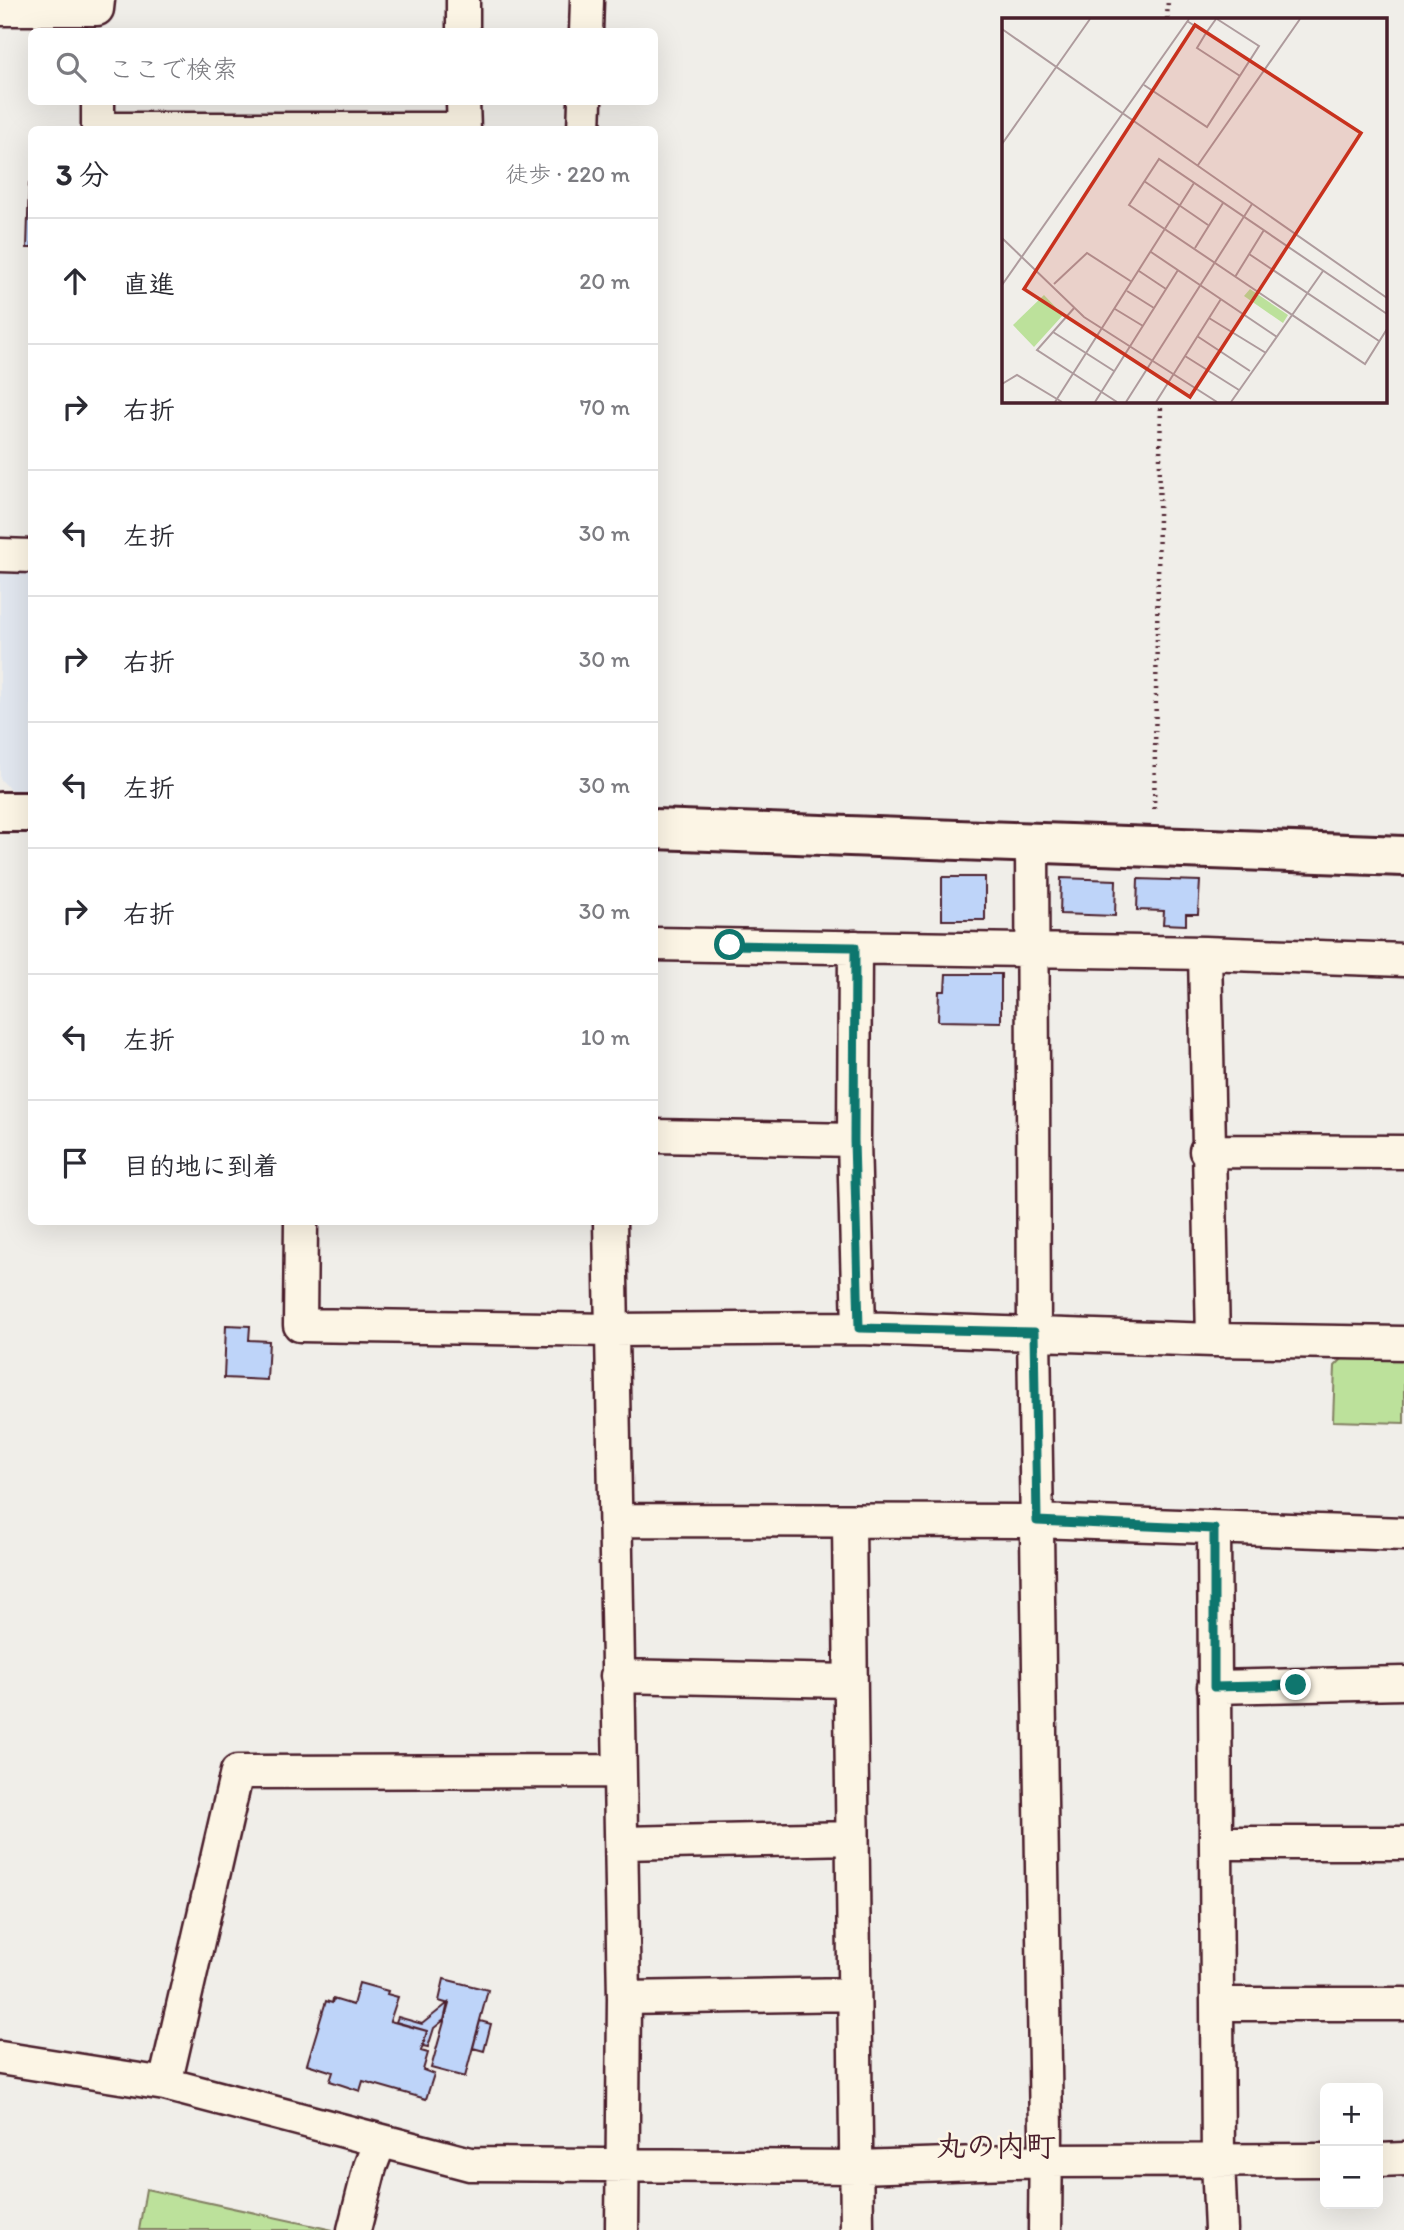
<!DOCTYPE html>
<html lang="ja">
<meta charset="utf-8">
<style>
:root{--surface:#fff;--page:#f7f7f7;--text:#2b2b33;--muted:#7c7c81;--line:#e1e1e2}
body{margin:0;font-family:Itim,"Klee One",sans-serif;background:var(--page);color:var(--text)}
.controls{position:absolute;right:21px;bottom:21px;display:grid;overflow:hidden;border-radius:10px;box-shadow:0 7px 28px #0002}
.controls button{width:63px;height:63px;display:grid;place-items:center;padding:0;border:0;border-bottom:2px solid var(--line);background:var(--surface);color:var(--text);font:35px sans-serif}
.stop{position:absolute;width:21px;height:21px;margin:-16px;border:5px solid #0f766e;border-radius:50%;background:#fff}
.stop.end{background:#0f766e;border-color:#fff;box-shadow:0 2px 7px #0008}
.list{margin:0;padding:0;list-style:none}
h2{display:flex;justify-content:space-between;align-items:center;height:91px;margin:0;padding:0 28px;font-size:30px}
h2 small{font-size:23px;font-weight:400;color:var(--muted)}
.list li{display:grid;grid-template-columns:46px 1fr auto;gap:21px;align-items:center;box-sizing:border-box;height:126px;padding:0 28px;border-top:2px solid var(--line)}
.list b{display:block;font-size:26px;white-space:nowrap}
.list em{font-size:23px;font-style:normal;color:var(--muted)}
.icon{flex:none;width:38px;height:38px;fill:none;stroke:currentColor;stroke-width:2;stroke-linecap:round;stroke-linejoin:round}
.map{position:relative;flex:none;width:1404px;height:2230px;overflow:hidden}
.search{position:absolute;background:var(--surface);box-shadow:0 7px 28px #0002;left:28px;top:28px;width:630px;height:77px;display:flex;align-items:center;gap:18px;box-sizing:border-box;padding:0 24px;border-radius:10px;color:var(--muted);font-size:26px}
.panel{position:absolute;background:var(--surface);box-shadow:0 7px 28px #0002;left:28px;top:126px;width:630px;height:1099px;border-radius:10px}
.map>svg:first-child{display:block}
.built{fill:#e1e6ee}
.green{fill:#bce19b;stroke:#838063;stroke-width:2}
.building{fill:#bed4f9;stroke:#4a1f2b;stroke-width:2}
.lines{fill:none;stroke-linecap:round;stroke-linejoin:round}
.minor-casing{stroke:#4a1f2b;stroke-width:37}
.tertiary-casing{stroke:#4a1f2b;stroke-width:44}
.path{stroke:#4a1f2b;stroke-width:4.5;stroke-dasharray:2 5;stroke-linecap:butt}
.minor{stroke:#fcf5e5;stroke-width:32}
.tertiary{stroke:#fcf5e5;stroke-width:38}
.route{stroke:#0f766e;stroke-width:9}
.labels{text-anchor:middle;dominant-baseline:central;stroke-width:5;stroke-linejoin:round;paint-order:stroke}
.quarter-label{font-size:30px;font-weight:bold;fill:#4a1f2b;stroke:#fcf5e5}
.inset-road{fill:none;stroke:#ae9b9d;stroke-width:2}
.view{fill:#c8321e;fill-opacity:0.15;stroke:#c8321e;stroke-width:3.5}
.inset-edge{fill:none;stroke:#4a1f2b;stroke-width:3.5}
</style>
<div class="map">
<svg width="1404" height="2230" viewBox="0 0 1404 2230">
<rect width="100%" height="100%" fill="#f0eee9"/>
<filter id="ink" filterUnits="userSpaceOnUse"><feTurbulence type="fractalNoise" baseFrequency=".0143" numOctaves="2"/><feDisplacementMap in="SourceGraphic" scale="14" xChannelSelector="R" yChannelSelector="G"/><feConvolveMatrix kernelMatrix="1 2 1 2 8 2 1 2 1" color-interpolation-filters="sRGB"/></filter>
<g filter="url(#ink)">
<path class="built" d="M0 573 31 574V791H12L0 779Z"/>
<path class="green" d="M1344 1357 1404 1358V1423L1333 1421 1335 1366Z
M146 2189 333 2230H139Z"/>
<path class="building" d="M29 184H32V248H27Z
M942 877H985V920H942Z
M1061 878 1116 880 1115 916 1060 914Z
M1138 879 1200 881 1198 914H1186V925L1163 924 1164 911 1137 910Z
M946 974H1001V1022L938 1021 939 991H945Z
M226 1325 250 1326 249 1340 269 1341 267 1380 224 1378Z
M444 1979 488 1990 465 2077 431 2068 449 2004 439 2001Z
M359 1983 388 1991 387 1994 398 1997 390 2021 427 2031 421 2051 428 2053 423 2070 434 2074 426 2099 363 2081 360 2091 330 2081 333 2072 307 2064 326 2001 332 2003 333 1999 353 2005Z
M448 2003 444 2020 434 2028 428 2047 423 2046 427 2031 396 2022 398 2017 422 2024Z
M480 2021 491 2024 484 2051 473 2048Z"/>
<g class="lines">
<defs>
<path id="minor" d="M463 0V32
M0 9H97L98 0
M586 32 587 0
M98 102V129H464
M463 102 464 130
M584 130 585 102
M0 555 32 556
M1032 843 1034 1332 1046 2133 1045 2230
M654 944 1205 953 1404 960
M855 947 854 1140 859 1328
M1205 953 1213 1340
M654 1136 854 1140
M1206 1151 1404 1152
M301 1222 300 1325 613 1330 859 1328 1213 1340 1404 1343
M610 1222 624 1998 622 2230
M616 1520 1037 1521 1404 1534
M849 1523 857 2230
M1214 1529 1218 2161 1221 2230
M617 1676 850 1681
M1214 1687 1404 1683
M622 1843 852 1838
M1217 1843H1404
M624 1998 853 1994
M1219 2004H1404
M0 2058 165 2084 470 2164 858 2167 1044 2161 1325 2160
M165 2084 237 1772 619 1771
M1378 2160 1404 2159
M354 2230 370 2167 380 2141"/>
<path id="tertiary" d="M0 812H32
M654 829 1404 856"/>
</defs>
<use href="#minor" class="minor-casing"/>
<use href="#tertiary" class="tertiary-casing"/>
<path class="path" d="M1167 19 1168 0
M1154 809 1161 401"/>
<use href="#minor" class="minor"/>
<use href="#tertiary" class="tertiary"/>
</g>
</g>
<g class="lines" filter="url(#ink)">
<path class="route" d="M730 945 855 947 854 1140 859 1328 1034 1332 1037 1521 1214 1529V1687L1296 1685"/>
</g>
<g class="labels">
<g class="quarter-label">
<text x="996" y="2145">丸の内町</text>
</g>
</g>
<g transform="translate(1002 18)">
<rect width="385" height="385" fill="#f0eee9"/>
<path d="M248 271 286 297 281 305 242 278ZM42 277 61 297 32 329 11 307Z" fill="#bce19b"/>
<path class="inset-road" d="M185 3 204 15 214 1M0 11 385 280M204 15 195 30 238 58M142 67 205 109 257 28 215 1M0 126 88 1M196 147 298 1M142 163 206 207M0 220 82 299 215 384M193 230 221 185M149 234 275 319M247 236 377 323M137 253 164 271M233 259 262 212M52 266 85 235 130 264M0 267 187 1M125 273 152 290M73 289 35 332 115 384M113 291 141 308M385 296 157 141 127 187 363 346 385 311M207 300 264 335M51 314 112 353M195 318 248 353M183 338 237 372M0 366 15 357 60 384M53 384 192 165M93 384 176 252M124 384 250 186M154 384 219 281M229 384 321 253"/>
<path class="view" d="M193 7 359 115 188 379 22 271Z"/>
<rect width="385" height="385" class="inset-edge"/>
</g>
</svg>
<div class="controls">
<button>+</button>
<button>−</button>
</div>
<div class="stop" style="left:730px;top:945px"></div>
<div class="stop end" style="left:1296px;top:1685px"></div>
<div class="search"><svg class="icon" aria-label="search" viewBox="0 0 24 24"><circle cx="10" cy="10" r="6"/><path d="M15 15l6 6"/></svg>ここで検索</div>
<section class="panel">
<h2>3 分<small>徒歩 · 220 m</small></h2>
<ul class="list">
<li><svg class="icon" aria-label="ahead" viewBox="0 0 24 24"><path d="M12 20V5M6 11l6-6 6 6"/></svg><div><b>直進</b></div><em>20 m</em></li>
<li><svg class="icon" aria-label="right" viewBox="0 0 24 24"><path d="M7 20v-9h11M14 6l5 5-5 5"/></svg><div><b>右折</b></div><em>70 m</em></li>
<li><svg class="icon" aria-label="left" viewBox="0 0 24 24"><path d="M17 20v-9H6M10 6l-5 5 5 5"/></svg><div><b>左折</b></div><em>30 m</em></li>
<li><svg class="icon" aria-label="right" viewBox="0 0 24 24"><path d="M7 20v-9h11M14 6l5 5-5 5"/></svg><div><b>右折</b></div><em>30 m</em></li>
<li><svg class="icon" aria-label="left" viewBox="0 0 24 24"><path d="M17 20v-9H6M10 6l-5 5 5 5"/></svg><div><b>左折</b></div><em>30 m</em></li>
<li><svg class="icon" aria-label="right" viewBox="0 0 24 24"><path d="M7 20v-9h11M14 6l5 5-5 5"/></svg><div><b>右折</b></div><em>30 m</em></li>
<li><svg class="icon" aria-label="left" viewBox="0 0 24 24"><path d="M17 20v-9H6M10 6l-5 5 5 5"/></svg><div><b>左折</b></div><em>10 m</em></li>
<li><svg class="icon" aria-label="arrive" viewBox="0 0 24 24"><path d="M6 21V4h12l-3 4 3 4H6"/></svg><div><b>目的地に到着</b></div></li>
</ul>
</section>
</div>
